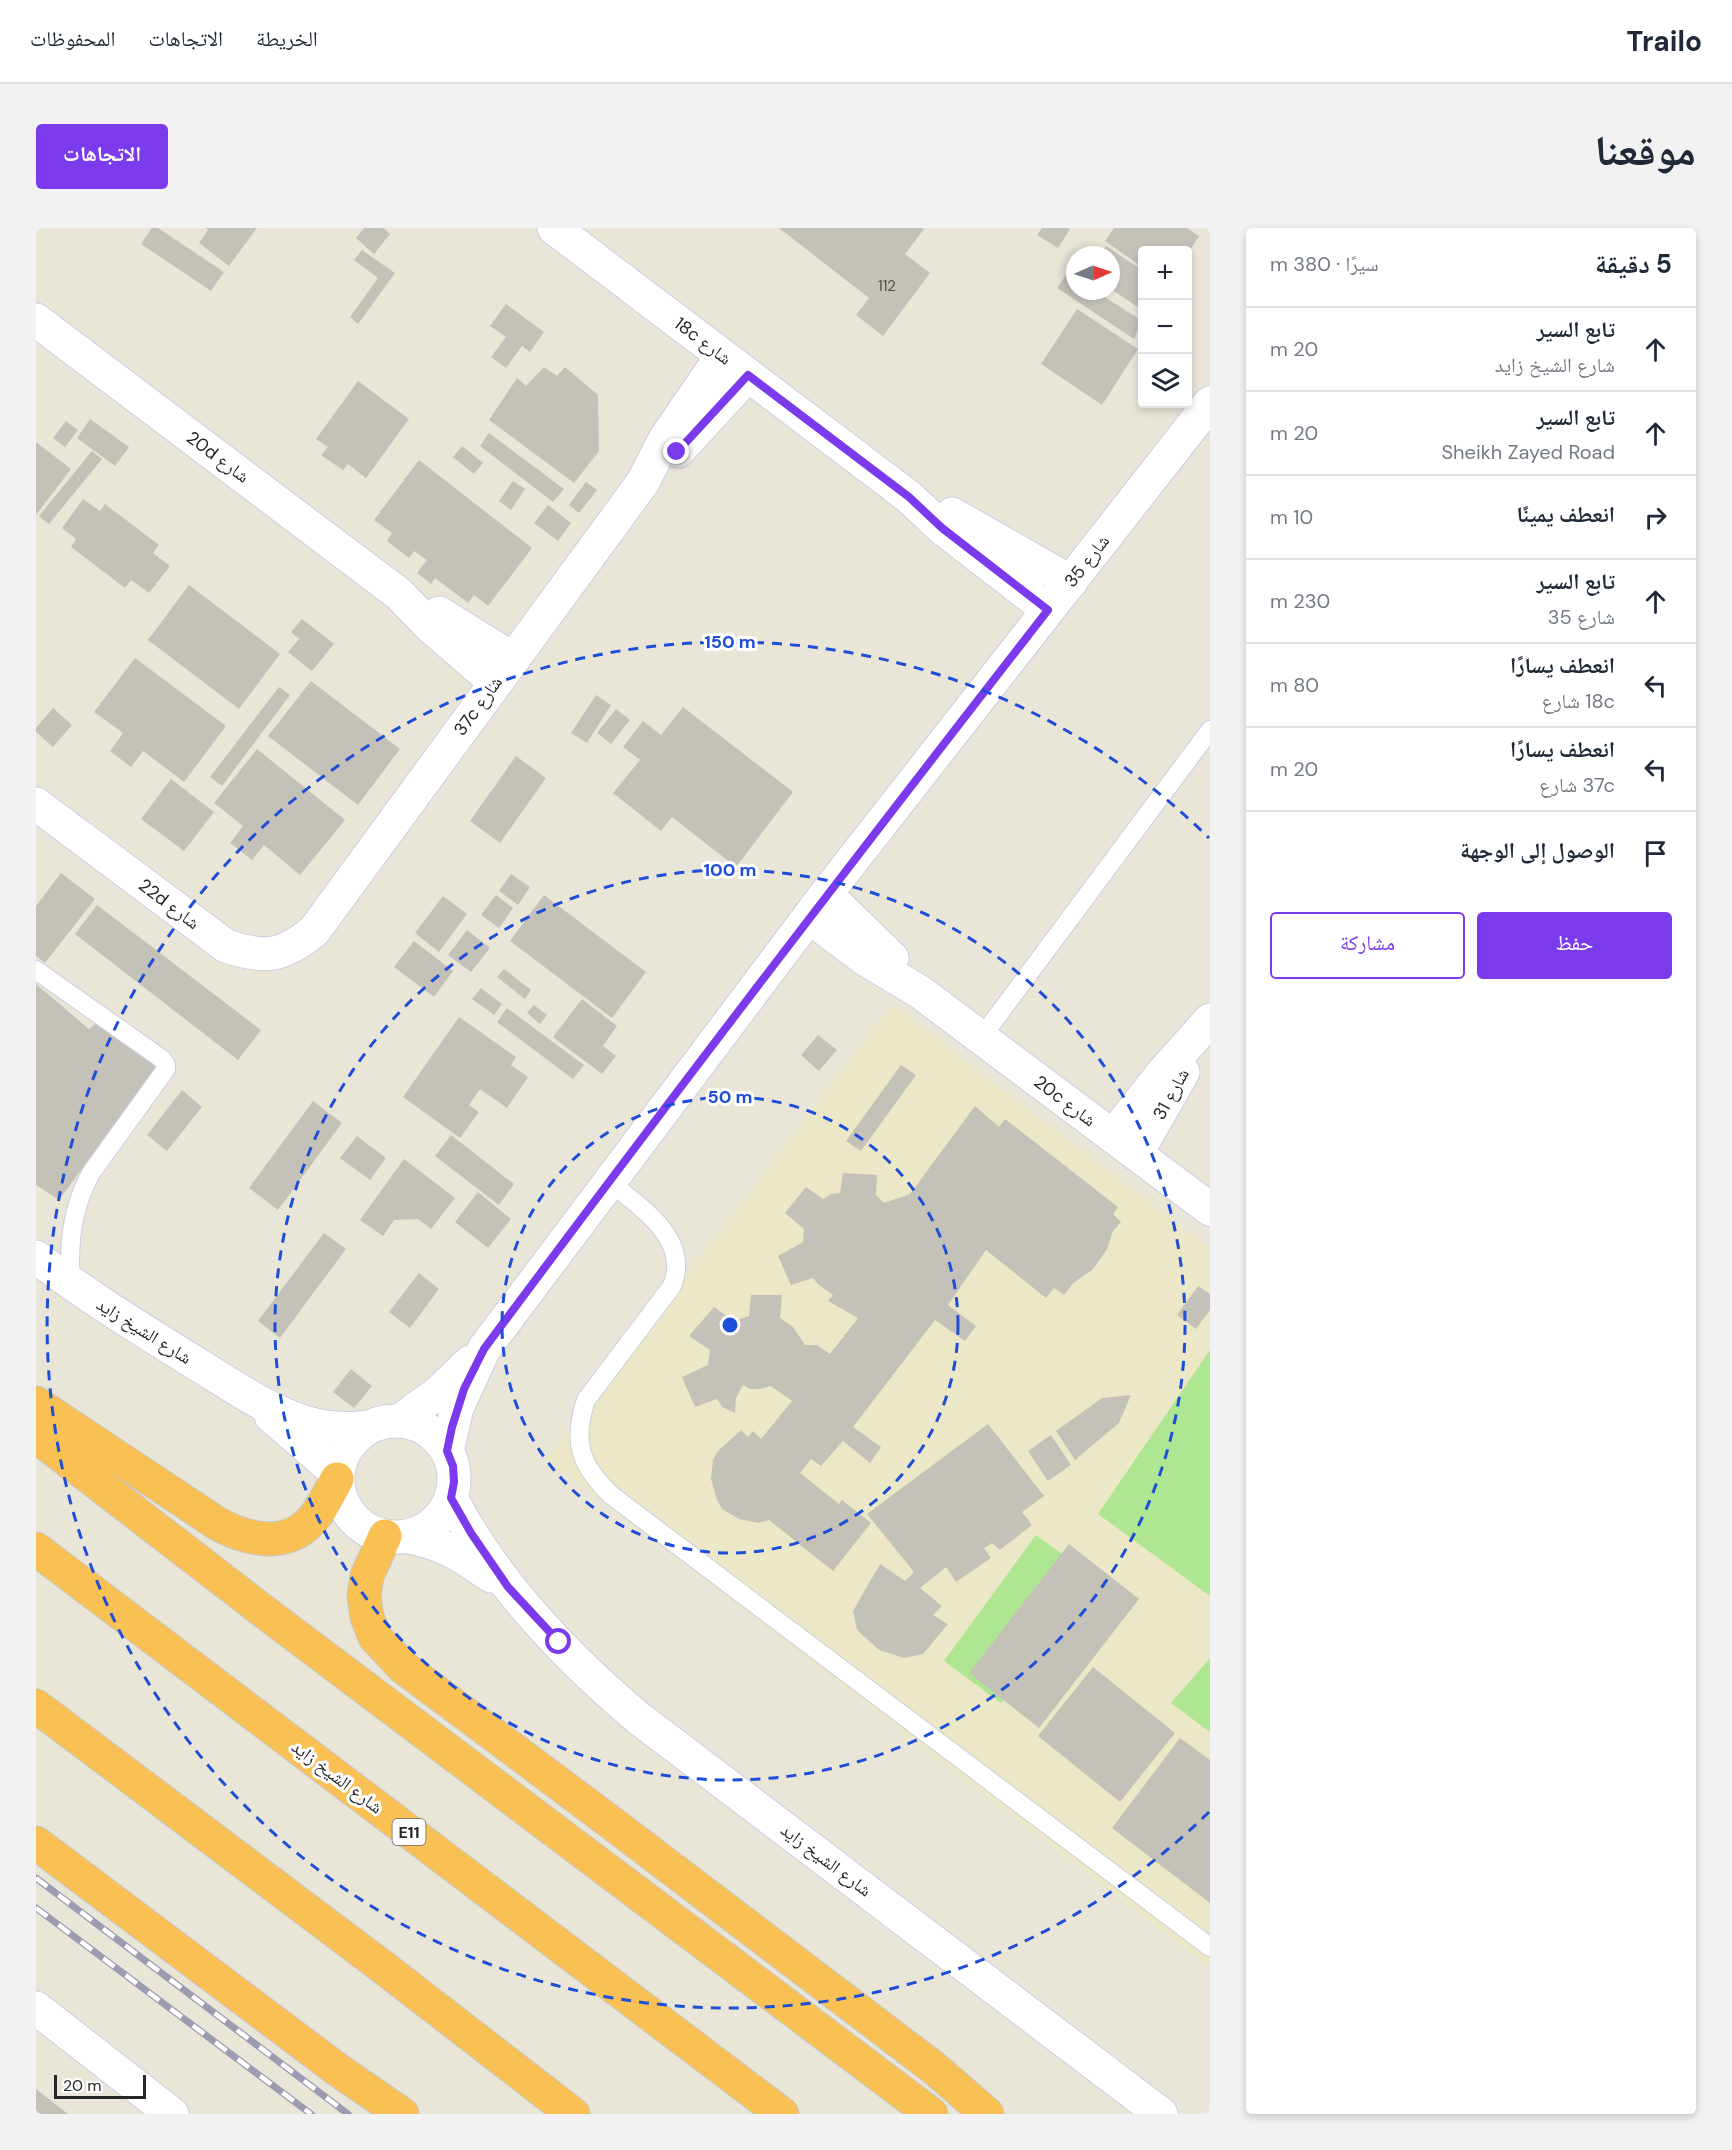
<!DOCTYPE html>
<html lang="ar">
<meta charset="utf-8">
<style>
:root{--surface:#fff;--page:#f2f2f3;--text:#1f2937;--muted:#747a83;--line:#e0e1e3;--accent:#7c3aed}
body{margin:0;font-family:"DM Sans","Noto Naskh Arabic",sans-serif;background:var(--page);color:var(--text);direction:rtl}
.controls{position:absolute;right:18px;top:18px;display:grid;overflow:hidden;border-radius:6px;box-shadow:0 3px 9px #0003}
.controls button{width:54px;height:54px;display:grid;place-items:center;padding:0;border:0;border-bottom:2px solid var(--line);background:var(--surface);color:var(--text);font:30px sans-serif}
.compass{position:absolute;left:1030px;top:18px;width:54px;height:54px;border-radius:50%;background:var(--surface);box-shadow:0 3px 9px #0003;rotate:87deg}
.scale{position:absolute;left:18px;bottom:15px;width:92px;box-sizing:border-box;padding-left:6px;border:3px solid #272727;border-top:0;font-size:16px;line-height:21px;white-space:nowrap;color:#272727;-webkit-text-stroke:4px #fff;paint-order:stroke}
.stop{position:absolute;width:18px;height:18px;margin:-14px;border:4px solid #7c3aed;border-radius:50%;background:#fff}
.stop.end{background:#7c3aed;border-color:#fff;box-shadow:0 2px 6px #0008}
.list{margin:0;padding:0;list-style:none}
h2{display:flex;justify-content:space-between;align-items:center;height:78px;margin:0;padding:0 24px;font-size:26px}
h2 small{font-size:20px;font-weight:400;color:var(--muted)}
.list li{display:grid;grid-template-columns:39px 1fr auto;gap:18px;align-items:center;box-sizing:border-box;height:84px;padding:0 24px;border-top:2px solid var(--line)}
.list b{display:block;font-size:22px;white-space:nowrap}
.list p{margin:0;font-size:20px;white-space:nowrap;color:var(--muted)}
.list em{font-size:20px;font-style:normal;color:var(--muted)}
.actions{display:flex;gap:12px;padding:18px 24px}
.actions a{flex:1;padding:14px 0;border:2px solid var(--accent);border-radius:6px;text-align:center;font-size:21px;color:var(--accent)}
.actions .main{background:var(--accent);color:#fff}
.icon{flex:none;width:33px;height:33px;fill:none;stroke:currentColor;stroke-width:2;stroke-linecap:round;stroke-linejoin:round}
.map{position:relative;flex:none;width:1174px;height:1886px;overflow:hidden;direction:ltr;border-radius:6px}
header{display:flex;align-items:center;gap:36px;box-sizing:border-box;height:84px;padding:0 30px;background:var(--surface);border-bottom:2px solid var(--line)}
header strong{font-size:28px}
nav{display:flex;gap:33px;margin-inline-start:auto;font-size:21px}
.intro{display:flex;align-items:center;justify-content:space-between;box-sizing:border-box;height:144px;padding:0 36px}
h1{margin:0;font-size:42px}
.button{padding:15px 27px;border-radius:6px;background:var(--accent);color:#fff;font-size:21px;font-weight:700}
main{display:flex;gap:36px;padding:0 36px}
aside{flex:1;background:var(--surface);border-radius:6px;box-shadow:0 3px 9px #0003}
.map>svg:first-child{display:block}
.education{fill:#ebe7c7}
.pitch{fill:#afe691}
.building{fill:#c4c2b8}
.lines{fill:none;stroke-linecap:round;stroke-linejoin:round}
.lane-casing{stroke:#cecde0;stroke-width:20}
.street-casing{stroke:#cecde0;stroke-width:35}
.secondary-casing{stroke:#cecde0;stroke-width:35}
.highway-casing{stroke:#c7c7c7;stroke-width:35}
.lane{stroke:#fff;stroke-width:18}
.street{stroke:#fff;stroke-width:33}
.secondary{stroke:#fff;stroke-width:33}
.highway{stroke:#f9c054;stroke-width:33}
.rail-casing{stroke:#9d9bb1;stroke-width:7}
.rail{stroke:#fff;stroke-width:4.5;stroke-dasharray:14;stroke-linecap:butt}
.route{stroke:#7c3aed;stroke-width:8}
.ring{fill:none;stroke:#1d4ed8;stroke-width:3;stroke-dasharray:10 8}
.labels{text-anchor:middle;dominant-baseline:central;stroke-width:6;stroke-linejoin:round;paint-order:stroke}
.number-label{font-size:15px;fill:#4e4e4b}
.shield{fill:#fff;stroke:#686868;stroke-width:1.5}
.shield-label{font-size:16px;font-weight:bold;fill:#272727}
.street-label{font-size:18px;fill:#272727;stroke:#fff}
.centre{fill:#1d4ed8;stroke:#fff;stroke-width:3}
.ring-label{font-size:18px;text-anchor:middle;font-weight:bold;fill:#1d4ed8;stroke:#fff;stroke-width:6;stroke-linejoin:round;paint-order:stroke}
</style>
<header>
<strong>Trailo</strong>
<nav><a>الخريطة</a><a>الاتجاهات</a><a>المحفوظات</a></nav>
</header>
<div class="intro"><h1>موقعنا</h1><a class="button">الاتجاهات</a></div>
<main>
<aside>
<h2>5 دقيقة<small>سيرًا · 380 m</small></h2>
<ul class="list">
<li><svg class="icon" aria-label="ahead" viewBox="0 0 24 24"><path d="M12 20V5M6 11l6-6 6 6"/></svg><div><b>تابع السير</b><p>شارع الشيخ زايد</p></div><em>20 m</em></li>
<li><svg class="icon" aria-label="ahead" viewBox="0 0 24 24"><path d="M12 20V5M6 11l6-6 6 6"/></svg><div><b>تابع السير</b><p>Sheikh Zayed Road</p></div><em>20 m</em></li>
<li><svg class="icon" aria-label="right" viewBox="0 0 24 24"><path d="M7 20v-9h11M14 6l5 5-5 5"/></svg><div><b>انعطف يمينًا</b></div><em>10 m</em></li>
<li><svg class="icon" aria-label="ahead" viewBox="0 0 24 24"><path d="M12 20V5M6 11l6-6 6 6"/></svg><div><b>تابع السير</b><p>شارع 35</p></div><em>230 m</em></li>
<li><svg class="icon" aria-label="left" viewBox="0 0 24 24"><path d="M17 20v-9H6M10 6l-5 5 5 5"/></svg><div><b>انعطف يسارًا</b><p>18c شارع</p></div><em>80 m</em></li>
<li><svg class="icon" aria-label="left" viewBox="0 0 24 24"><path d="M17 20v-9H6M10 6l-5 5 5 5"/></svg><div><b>انعطف يسارًا</b><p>37c شارع</p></div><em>20 m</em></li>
<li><svg class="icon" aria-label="arrive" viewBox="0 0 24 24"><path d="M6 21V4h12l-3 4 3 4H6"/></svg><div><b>الوصول إلى الوجهة</b></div></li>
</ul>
<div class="actions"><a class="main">حفظ</a><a>مشاركة</a></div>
</aside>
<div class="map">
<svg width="1174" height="1886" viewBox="0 0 1174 1886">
<rect width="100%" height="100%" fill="#e9e6d8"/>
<path class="education" d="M856 777 1174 1021V1739L511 1231Z"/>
<path class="pitch" d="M1174 1122V1368L1062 1286Z
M1000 1307 1059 1350 965 1475 908 1433Z
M1174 1430V1504L1135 1475Z"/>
<path class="building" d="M116 0H122L188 44 175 63 105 16Z
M169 0H221L193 38 163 15 172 2Z
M328 0H347L354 6 338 26 320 10Z
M743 0H886L888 1 869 26 894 45 847 108 820 87 833 70Z
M1006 0H1032L1034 1 1022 20 1001 7Z
M1078 0H1151L1163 8 1152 26V22H1106V39L1069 13Z
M1070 18 1106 42V82L1075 61V27H1064Z
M326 22 359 45 322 96 314 89 342 50 318 32Z
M1032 44 1039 49V63H1060L1106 93 1098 111 1021 60Z
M470 76 508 104 494 124 486 118 470 140 455 129 470 109 454 98Z
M1041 81 1102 121 1066 177 1005 136Z
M508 139 521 148 529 139 562 167 563 223 538 255 453 192 481 150 490 158Z
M322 153 373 191 330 250 312 236 307 242 285 227 292 219 280 211Z
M54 191 93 219 79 238 41 210Z
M30 193 42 202 29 219 17 210Z
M453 205 528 261 517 274 444 218Z
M0 214 35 241 0 287Z
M426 218 447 235 438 246 417 229Z
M56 223 66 231 13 296 3 288Z
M383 232 496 320 452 378 438 367 432 375 399 350 395 356 381 345 391 332 378 323 373 330 351 313 356 305 338 292Z
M477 253 489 261 475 282 463 273Z
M550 254 561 262 543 285 533 277Z
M47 271 64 283 69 276 123 317 117 325 134 338 113 365 95 352 89 360 35 319 40 311 26 300Z
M512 277 535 295 522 313 498 295Z
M153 357 244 426 203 481 112 412Z
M266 391 298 416 276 443 252 424 263 411 255 404Z
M99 430 190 498 148 554 107 523 95 539 74 523 87 505 58 484Z
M275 453 364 521 322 577 232 508Z
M243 459 254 467 186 558 174 549Z
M560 467 575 477 551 515 535 505Z
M647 479 757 564 700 639 636 589 625 603 577 565 604 532 587 519 607 493 625 507Z
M17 480 36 497 17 519 0 504V500Z
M580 481 594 492 575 516 561 505Z
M221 521 309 592 264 647 228 617 216 632 194 615 207 598 178 575Z
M480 528 510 550 464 615 434 593Z
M135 551 178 584 148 623 105 591Z
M25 645 59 671 9 735 0 728V678Z
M475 646 494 659 482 677 463 663Z
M460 667 477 680 463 700 445 687Z
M508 667 610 744 576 790 474 713Z
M407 668 431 686 403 724 379 705Z
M61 677 225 802 202 832 39 706Z
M431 702 454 720 435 744 412 727Z
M378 713 417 743 398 769 358 739Z
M468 741 495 762 489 771 461 749Z
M0 756 53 801 64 793 122 837 23 972 0 957Z
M445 760 466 776 458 787 436 771Z
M546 771 581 798 567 818 580 828 566 846 517 809Z
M498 777 511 787 504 796 491 785Z
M471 780 548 837 537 851 461 794Z
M423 789 480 829 475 837 492 849 471 880 444 861 433 877 443 884 424 910 367 869Z
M782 807 801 822 783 843 765 827Z
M865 837 880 847 825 923 810 913Z
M146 862 166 879 131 923 111 907Z
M277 873 306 895 242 982 213 960Z
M939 878 963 899 969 891 1082 979 1077 986 1085 994 1077 1003 1071 1021 1065 1030 1056 1042 1037 1055 1028 1067 1018 1060 1010 1070 950 1022 912 1077 940 1098 929 1113 899 1092 817 1199 845 1219 834 1235 807 1213 785 1238 775 1231 764 1245 803 1276 806 1272 835 1295 797 1343 733 1292 722 1295 703 1291 686 1281 681 1272 675 1251 677 1232 682 1223 705 1202 712 1209 717 1203 725 1211 756 1173 735 1158 723 1161H714L707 1157 700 1170 699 1185 686 1179 681 1171 659 1179 646 1149 672 1137 674 1122 653 1108 678 1079 698 1093 713 1088 715 1067H746L744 1090 757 1099 769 1117H781L794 1126 822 1090 792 1073 797 1067 782 1056 777 1050 755 1057 742 1028 767 1014 768 1001 749 985 770 959 787 971 795 966 804 965 807 945 841 947 840 967 848 975 874 966Z
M415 907 478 956 463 977 399 928Z
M321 908 350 930 334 952 304 930Z
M368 931 419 970 395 1001 382 991 358 992 347 1008 324 992Z
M442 964 475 991 452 1020 419 994Z
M288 1005 310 1021 244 1110 222 1093Z
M383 1045 403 1061 374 1100 353 1084Z
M1162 1058 1174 1066V1082L1160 1101 1141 1087Z
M315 1141 336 1158 318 1180 297 1164Z
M1095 1167 1083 1195 1039 1232 1020 1203 1066 1170Z
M952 1196 1008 1268 986 1284 996 1297 964 1322 956 1315 948 1320 955 1330 920 1354 910 1339 884 1360 906 1378 897 1387 912 1396 887 1426 868 1430 843 1422 821 1402 817 1383 844 1336 869 1353 878 1344 831 1286Z
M1015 1207 1035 1237 1012 1253 992 1223Z
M1033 1316 1103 1371 1003 1500 933 1445Z
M1057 1439 1139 1505 1084 1574 1002 1508Z
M1144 1510 1174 1532V1675L1076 1600Z
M0 1861 32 1886H0Z"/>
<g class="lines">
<defs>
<path id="lane" d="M0 742 126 831 130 837V841L55 945C36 980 32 1015 35 1055
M945 810 1174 502
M573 953C605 981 655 1010 636 1058L550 1172C536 1214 544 1237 575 1267L1174 1719"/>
<path id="street" d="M518 0 873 269 906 300 1012 382
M0 92 363 366 394 398 460 455
M642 223 712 147
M916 286 1035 354
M403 385 477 431
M0 576 190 718C229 731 246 729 278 703L607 254 629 211 686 128
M790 666 856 730
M773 689 829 731 884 764 1174 981
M1077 908 1125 847 1174 792
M1100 926 1147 844
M0 1029C52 1069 108 1103 164 1138 197 1158 231 1182 268 1194 290 1201 309 1202 331 1199
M235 1188 301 1245
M365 1192 404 1163 434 1134
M302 1251a58 58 0 1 1 116 0a58 58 0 1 1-116 0Z
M411 1223 421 1180 448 1121 790 666 1174 175
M415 1270C459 1355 528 1427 601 1489L1125 1886
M370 1308C409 1316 423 1326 455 1348"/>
<path id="secondary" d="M0 1780 136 1886"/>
<path id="highway" d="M0 1175 182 1296C208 1310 244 1320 270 1298 284 1286 292 1267 301 1251
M0 1208 231 1386 895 1886
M349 1308 331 1348 328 1368 331 1389 339 1409 367 1439 565 1587 898 1840 951 1886
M0 1321 746 1886
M0 1478 348 1740 537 1886
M0 1615 302 1842 366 1886"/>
</defs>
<use href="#lane" class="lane-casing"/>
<use href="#street" class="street-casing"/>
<use href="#secondary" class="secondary-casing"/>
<use href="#highway" class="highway-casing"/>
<use href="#lane" class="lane"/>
<use href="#street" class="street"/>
<use href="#secondary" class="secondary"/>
<use href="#highway" class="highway"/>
<defs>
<path id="rail" d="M0 1650 312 1886
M0 1680 275 1886"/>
</defs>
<use href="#rail" class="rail-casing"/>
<use href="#rail" class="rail"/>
</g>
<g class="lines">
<path class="route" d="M523 1414 472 1359 435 1305 415 1270 418 1254 417 1238 411 1223 416 1199 428 1161 448 1121C633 872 822 626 1012 382L906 300 873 269 712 147 641 224"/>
</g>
<g class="ring">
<circle cx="694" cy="1097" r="228"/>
<circle cx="694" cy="1097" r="455"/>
<path d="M1173 1584A683 683 0 1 1 1173 610"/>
</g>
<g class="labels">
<g class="number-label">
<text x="851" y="58">112</text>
</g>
<rect class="shield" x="356.5" y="1591" width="33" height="26" rx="4.5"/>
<g class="shield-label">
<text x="373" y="1604">E11</text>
</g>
<g class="street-label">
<text transform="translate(667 113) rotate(37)">18c شارع</text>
<text transform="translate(182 229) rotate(37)">20d شارع</text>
<text transform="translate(1051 333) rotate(-52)">شارع 35</text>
<text transform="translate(442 478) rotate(-54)">37c شارع</text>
<text transform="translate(133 676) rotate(37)">22d شارع</text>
<text transform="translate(1135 866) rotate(-61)">شارع 31</text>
<text transform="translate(1029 873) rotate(37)">20c شارع</text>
<text transform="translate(108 1103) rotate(32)">شارع الشيخ زايد</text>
<text transform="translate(301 1549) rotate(37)">شارع الشيخ زايد</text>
<text transform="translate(790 1632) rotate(37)">شارع الشيخ زايد</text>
</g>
</g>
<circle cx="694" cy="1097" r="9" class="centre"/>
<g class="ring-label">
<text x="694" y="420">150 m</text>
<text x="694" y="648">100 m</text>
<text x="694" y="875">50 m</text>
</g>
</svg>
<div class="controls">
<button>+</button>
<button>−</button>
<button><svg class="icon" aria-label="layers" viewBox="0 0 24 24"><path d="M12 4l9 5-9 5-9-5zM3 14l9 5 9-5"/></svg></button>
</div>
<svg class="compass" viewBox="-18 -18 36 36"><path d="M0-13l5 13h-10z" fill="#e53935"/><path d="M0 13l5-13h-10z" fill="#747a83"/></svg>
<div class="scale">20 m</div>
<div class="stop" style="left:523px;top:1414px"></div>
<div class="stop end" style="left:641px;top:224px"></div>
</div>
</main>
